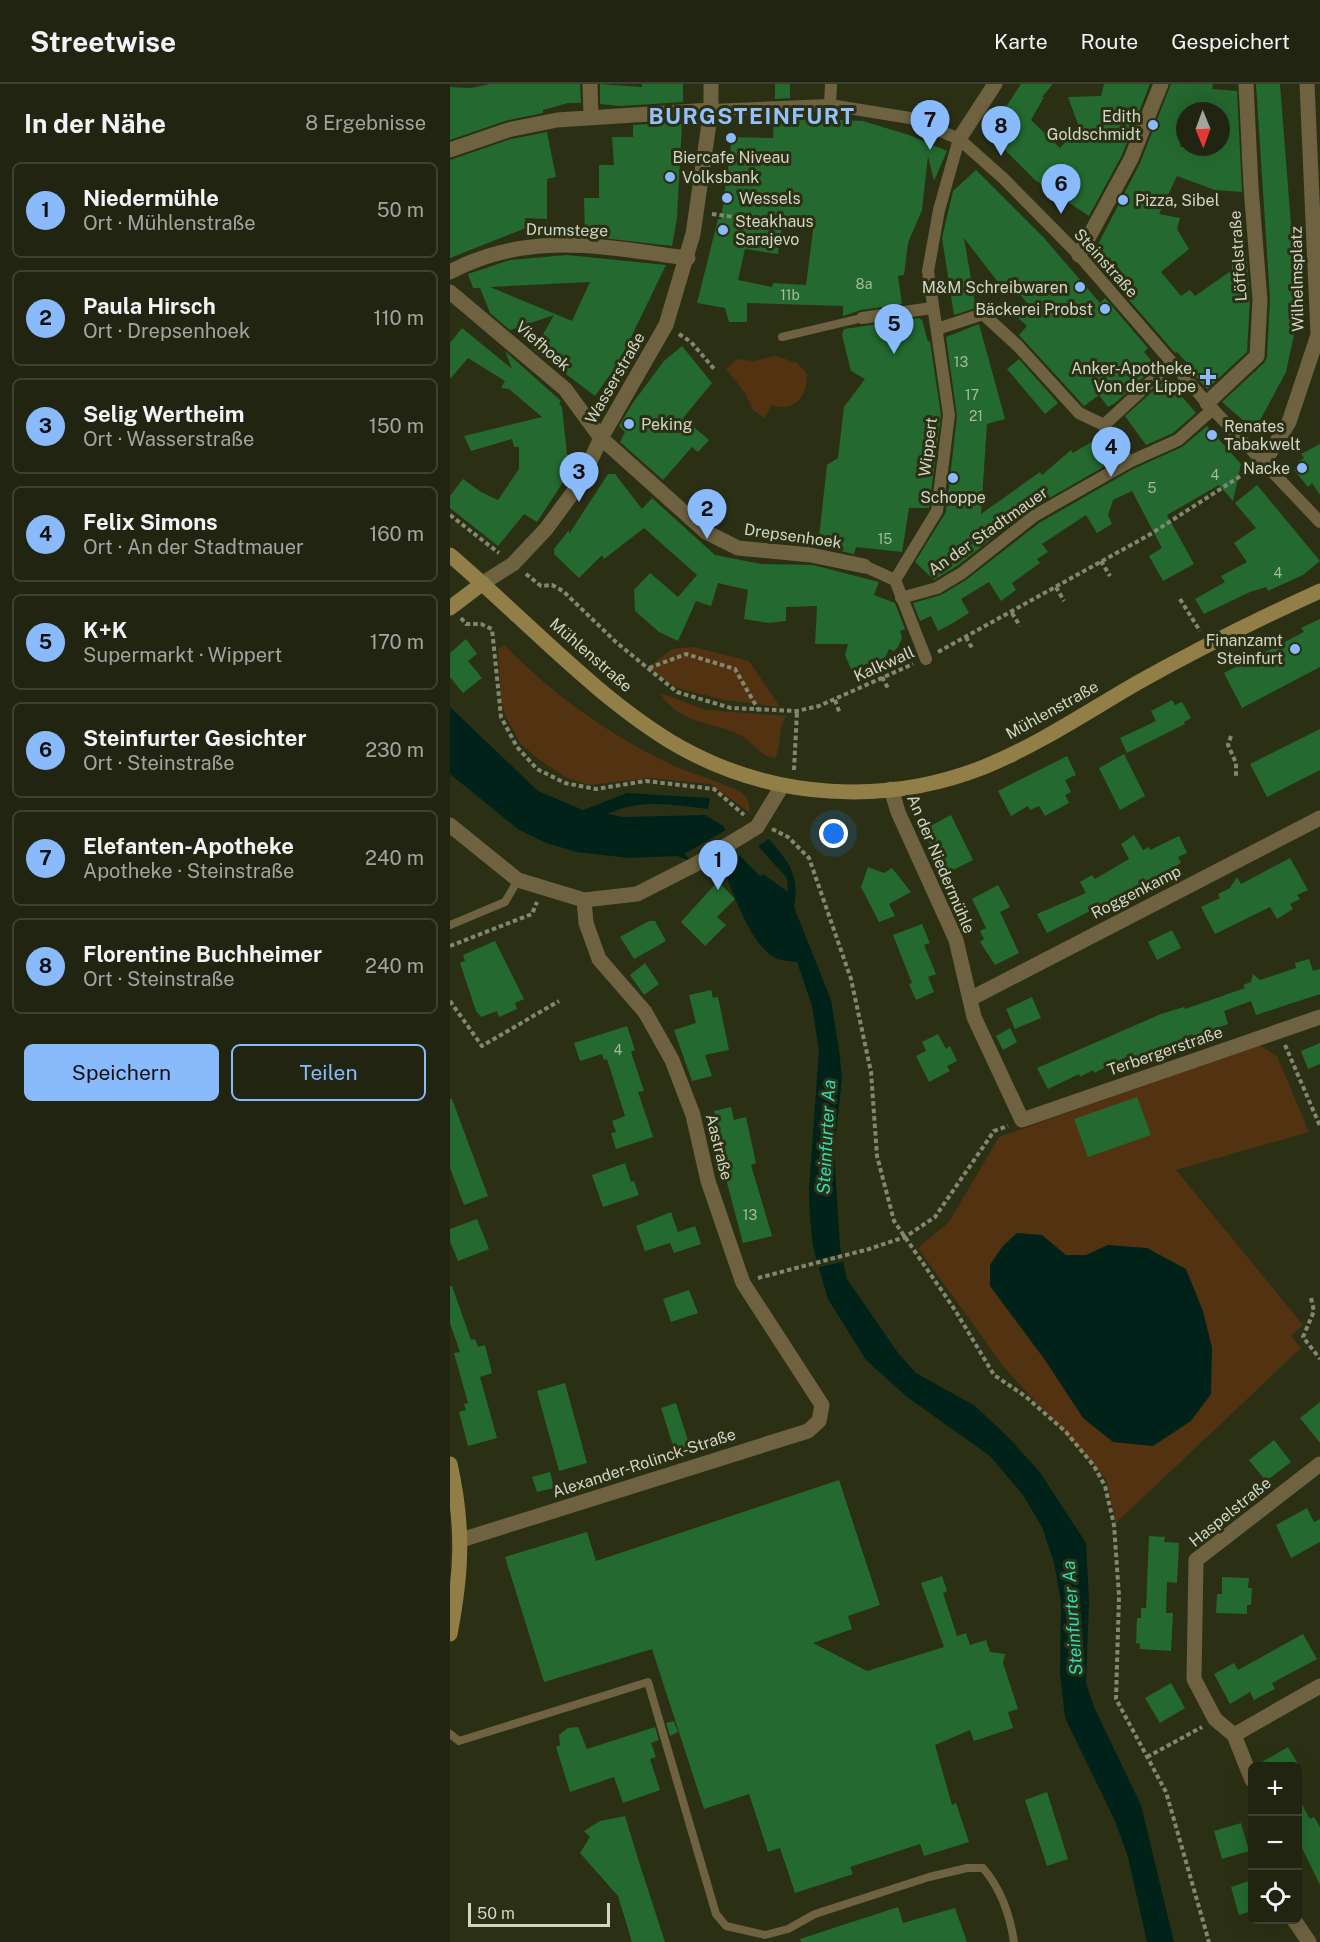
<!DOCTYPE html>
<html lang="de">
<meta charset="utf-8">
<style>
:root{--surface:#202410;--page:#282c19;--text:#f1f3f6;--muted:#a2a49f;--line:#3d4130;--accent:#89bafc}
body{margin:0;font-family:"Public Sans",sans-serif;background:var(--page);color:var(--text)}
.controls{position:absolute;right:18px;bottom:18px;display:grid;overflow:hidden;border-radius:9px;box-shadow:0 6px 24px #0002}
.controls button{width:54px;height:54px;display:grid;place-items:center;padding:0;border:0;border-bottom:2px solid var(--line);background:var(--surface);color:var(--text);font:30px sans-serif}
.compass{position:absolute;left:726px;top:18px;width:54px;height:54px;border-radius:50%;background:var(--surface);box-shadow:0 6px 24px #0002;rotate:179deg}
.scale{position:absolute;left:18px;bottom:15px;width:142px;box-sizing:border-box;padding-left:6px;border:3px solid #d1d5c5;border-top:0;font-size:16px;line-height:21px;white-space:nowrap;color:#d1d5c5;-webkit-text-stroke:4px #2b3015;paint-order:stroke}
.you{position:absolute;left:384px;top:750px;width:21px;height:21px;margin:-15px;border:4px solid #fff;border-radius:50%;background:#1a73e8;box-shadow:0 0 0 9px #1a73e833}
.badge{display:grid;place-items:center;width:39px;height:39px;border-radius:50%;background:var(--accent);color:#111;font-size:20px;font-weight:700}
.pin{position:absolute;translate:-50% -50px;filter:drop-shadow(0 2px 3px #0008)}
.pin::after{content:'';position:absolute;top:32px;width:21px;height:18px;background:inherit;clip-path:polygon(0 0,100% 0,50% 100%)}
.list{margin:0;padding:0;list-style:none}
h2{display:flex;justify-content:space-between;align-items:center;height:78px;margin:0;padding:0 24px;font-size:26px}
h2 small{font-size:20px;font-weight:400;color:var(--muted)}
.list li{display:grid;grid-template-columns:39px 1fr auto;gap:18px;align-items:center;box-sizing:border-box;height:96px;margin:0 12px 12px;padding:0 12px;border:2px solid var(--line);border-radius:9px}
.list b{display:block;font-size:22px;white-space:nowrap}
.list p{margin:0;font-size:20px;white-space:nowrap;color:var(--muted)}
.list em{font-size:20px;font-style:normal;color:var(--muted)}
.actions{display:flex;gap:12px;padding:18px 24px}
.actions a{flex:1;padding:14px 0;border:2px solid var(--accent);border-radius:9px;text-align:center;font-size:21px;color:var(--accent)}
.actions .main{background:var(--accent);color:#111}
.icon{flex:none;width:33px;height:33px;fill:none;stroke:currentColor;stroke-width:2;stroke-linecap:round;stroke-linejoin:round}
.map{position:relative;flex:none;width:870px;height:1858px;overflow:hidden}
header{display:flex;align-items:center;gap:36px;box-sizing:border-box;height:84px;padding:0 30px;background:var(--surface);border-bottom:2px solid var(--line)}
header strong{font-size:28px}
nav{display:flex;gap:33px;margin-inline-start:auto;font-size:21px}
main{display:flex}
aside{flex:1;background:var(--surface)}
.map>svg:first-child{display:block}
.green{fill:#523210}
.water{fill:#002219}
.pier{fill:#2b3015}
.building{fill:#24692f;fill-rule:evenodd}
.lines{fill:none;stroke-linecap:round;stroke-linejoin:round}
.path{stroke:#828772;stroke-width:4;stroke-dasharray:4.5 3;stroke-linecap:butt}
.service{stroke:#6e6241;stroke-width:8}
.pedestrian{stroke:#6e6241;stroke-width:12}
.minor{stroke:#6e6241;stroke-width:15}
.secondary{stroke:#927f48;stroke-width:15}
.poi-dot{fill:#89bafc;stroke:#2b3015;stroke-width:2}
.labels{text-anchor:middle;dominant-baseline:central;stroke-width:6;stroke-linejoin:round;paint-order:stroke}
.number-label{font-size:14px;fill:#a6baa0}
.poi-label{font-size:16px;fill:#d1d5c5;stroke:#2b3015;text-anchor:end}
.street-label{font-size:16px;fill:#d1d5c5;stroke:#2b3015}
.water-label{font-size:18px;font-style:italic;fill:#2fdcb7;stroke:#2b3015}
.district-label{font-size:22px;font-weight:bold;letter-spacing:1.5px;fill:#93c1fe;stroke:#2b3015}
</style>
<header>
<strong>Streetwise</strong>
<nav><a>Karte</a><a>Route</a><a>Gespeichert</a></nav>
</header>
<main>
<aside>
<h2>In der Nähe<small>8 Ergebnisse</small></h2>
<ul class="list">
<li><span class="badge">1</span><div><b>Niedermühle</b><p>Ort · Mühlenstraße</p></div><em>50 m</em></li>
<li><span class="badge">2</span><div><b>Paula Hirsch</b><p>Ort · Drepsenhoek</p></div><em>110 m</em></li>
<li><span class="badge">3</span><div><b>Selig Wertheim</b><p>Ort · Wasserstraße</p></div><em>150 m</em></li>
<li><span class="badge">4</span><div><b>Felix Simons</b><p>Ort · An der Stadtmauer</p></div><em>160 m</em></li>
<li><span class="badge">5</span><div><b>K+K</b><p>Supermarkt · Wippert</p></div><em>170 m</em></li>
<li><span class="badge">6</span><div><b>Steinfurter Gesichter</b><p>Ort · Steinstraße</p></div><em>230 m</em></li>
<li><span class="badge">7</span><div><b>Elefanten-Apotheke</b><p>Apotheke · Steinstraße</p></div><em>240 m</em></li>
<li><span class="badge">8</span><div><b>Florentine Buchheimer</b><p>Ort · Steinstraße</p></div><em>240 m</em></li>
</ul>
<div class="actions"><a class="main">Speichern</a><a>Teilen</a></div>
</aside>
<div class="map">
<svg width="870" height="1858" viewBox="0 0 870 1858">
<rect width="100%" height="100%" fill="#2b3015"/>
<path class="green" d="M326 272 347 279 357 290C357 313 345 329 321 321L315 334 303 326 295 309 276 285 287 275 303 277Z
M55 561C104 613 162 652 226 683 240 689 287 703 294 711 299 715 300 722 299 728L260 700 199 694 140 701 117 694 88 675 70 659 56 633 51 618 48 565Z
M243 563 299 577 330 623 274 616 227 604 198 584 222 565Z
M210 609 256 626 337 632C326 644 333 660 325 674 310 672 306 662 295 654 264 635 232 644 210 609Z
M809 961 827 972 859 1048 726 1086 853 1241 841 1252 851 1264 666 1439 656 1395 553 1282 468 1164 499 1138 549 1053Z"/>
<path class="water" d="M0 623 88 707 133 726 177 709 260 714 258 725C226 721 188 714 158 730L172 733 255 731 273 742 291 773 310 792 313 790 338 808 337 794 308 762 319 755C339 779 350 790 344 823L381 916 389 966 392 994 384 1067 390 1163 397 1195 448 1269 466 1289 525 1322 556 1351 589 1387 636 1459 639 1517 636 1599 644 1623 691 1721 724 1858H697L678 1773 665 1737 615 1634 610 1590 611 1518 604 1479 592 1443 573 1411 540 1372 457 1313 416 1276 378 1215 363 1163 360 1135 359 1104 369 967 362 922 347 878C341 877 334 877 328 875 303 866 285 813 275 790L227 772 179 774 127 768 96 759 69 746 0 690Z
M567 1149 592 1151 616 1171H636L658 1161 697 1164 736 1185 753 1227 762 1264 761 1310 741 1337 703 1362 663 1358 633 1334 595 1276 540 1202V1181L552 1163Z"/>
<path class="pier" d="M278 745 293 770 261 788 250 784 234 770Z
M394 1169 396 1177 366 1184 364 1177Z"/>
<path class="building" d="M40 0H130L131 19H118L93 26V29L55 37 0 56V3L21 4Z
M150 0 192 3V0H233V18L170 22 150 20Z
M325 0H340V14L325 15Z
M571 0H603L592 13H594L581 36 610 64 629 43 618 13 651 12 654 0H700L672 71 639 132 585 96 545 56 555 39 548 35Z
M721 0H763L762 5 787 7 792 108 765 106 727 92 709 130 730 134 727 145 739 165 711 188 731 212 740 206 745 212 782 186V176L796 166 800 216 797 268 757 305 745 292 747 290 727 268 725 269 667 202 671 198 645 166 690 79ZM735 27H771V63H730L735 50Z
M806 0H830L848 232 836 288 807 342 801 343 772 318 814 279 817 273 820 215Z
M339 31V34L413 37 459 51 497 67 484 97 478 72 472 126 458 159 454 191 448 192 452 220 411 226 393 232V222L297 219V238H279L275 224 247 219 268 135H271L282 53 323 54 324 32ZM333 135 364 139 356 201 323 199 322 203 288 196 295 165 328 170Z
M232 38 227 134 222 162 135 152 134 114H149V81H164L162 53H183V41Z
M97 48 106 93 97 95V135L75 134 76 144 0 174V76L61 55Z
M526 86 594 154 650 219 655 214 698 264 694 268 706 282 665 319 658 323 649 311 634 322 569 251 577 242 566 232 578 220 558 197 551 202 514 154 526 224 504 231 492 154 503 107Z
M117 171 216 181 169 278 145 312 84 266 104 231 60 246 40 229 30 204H23L18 190 60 176ZM140 198 122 237 40 203Z
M469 234 472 236 478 258 480 257 491 331 479 424H459L452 468 406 463 404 470 368 462 377 381 388 374 394 323 415 295 401 287 392 251 394 245Z
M529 240 555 335 537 340 531 430 590 388 592 391 621 366 623 369 650 353 664 377 580 425 507 482 484 496 465 478 496 428 507 332 496 253Z
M12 244 62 285 55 267 111 317 109 319 112 323 119 389 87 438 74 430 48 462 0 424V412L13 395 31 408 48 416 69 385V363H64L62 355 21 367 14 352 92 333 59 305 51 304 55 297 18 274 0 295V259Z
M232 262 262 299 233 334 259 356 248 368 242 363 213 396 170 358 175 348 169 342 182 320 214 277Z
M569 275 608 319 595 330 557 285Z
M713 298 725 312 729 309 746 329 723 349 696 361 675 332Z
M757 342 791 380 783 417 769 401 717 431 744 480 713 497 699 472 712 464 682 407 663 416 658 431 662 440 647 449 636 431 592 460 598 468 587 475 590 479 562 499 566 506 551 517 539 498 511 515 519 529 503 539 488 547 481 532 470 537 463 519 491 511 516 496 589 439 683 385 732 363Z
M870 360V411L862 399 858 403 844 386 851 382 848 378 854 374 851 370Z
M158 390H165L192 425 202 414 265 471 311 480 363 481 429 498 424 511 445 519 455 545 450 547 452 554 448 563 444 567 439 565 435 574 401 585 395 571 398 560H365L367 522 336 523V537L319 539 294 535 298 506 268 499 261 522 246 517 228 557 209 548 185 527 184 506 200 489 228 513 247 491 194 444 154 475 152 471 129 494 104 470V465L119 446V450Z
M807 401 870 477 853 491 818 507 816 503 800 508 754 530 745 515 775 498 771 492 797 478 784 459 806 444 785 419Z
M870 535V583L792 624 774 589 854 548 851 544Z
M16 555 27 570 18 577 32 594 13 609 0 593V569Z
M722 616 725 621 732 618 741 634 734 638 735 640 677 669 670 654 706 637 701 627Z
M870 645V686L817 713 800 680Z
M674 670 695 712 670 726 649 684Z
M617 672 626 691 615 696 621 708 615 711 619 719 595 732 589 722 580 726 578 722 561 732 548 707Z
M501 731 523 776 495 790 473 746Z
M684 751 693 766 699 763 700 766 729 752 737 769 728 773 731 779 709 792 597 849 587 830 636 809 630 798 642 791 645 795 679 775 671 760Z
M840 774 858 806 847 811 850 815 840 820 843 825 827 835 820 823 765 850 751 823 770 814 768 810 780 804 787 793 791 800Z
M418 783 434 789 442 784 461 808 439 820 445 832 429 838 411 803Z
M268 797 285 815 267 833 276 841 255 862 231 838Z
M548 801 560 823 550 828 569 869 545 881 530 858 534 855 530 847 536 844 522 815Z
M199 837H205L216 857 184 875 170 853Z
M472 840 480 859 474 861 486 890 478 893 484 908 466 916 459 900 462 899 443 851Z
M722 846 731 864 707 876 698 858Z
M45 857 74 915 65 919 67 925 49 933 47 927 31 933 26 927 10 879 15 877 13 871Z
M859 875 863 887 870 885V910L806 931 801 917 774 927 778 940 743 953 742 950 693 974 691 971 682 976 680 971 644 989 643 986 630 993 629 990 598 1005 587 984 711 930 734 923 735 925 795 904 793 901 801 898 803 890 810 896 846 884 845 879Z
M195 879 209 900 194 911 180 891Z
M261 906 263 914 268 913 279 966 255 971 262 992 242 997 224 946 246 939 239 911Z
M582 913 591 934 565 945 556 925Z
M177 942 185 966 181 968 194 1007 188 1008 203 1053 166 1065 161 1049 166 1048 162 1037 175 1032 157 975 154 976 152 970 130 977 124 959Z
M560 944 567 958 553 966 546 952Z
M488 950 496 965 500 962 507 977 497 982 500 987 479 998 466 972 476 967 472 958Z
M870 959V980L858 985 851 967Z
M687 1013 701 1051 638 1073 624 1035Z
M0 1015H2L38 1112 14 1121 0 1084Z
M281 1023 284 1036 296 1033 306 1079 301 1081 322 1152 293 1159 264 1050 269 1048 264 1027Z
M175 1079 181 1098 184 1097 189 1111 153 1123 142 1091Z
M221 1128 228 1148 245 1142 251 1160 224 1169 220 1159 195 1167 186 1142Z
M27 1135 39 1165 8 1177 0 1157V1145Z
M0 1202H2L21 1256 25 1255 28 1263 35 1261 42 1289 30 1293 47 1354 18 1362 9 1328 16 1326 14 1320 18 1319 4 1269 10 1268 0 1239Z
M239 1206 248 1229 221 1238 213 1215Z
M115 1299 137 1379 109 1387 87 1307Z
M870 1318V1359L850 1334Z
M226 1319 241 1366 226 1371 211 1324Z
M824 1356 841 1378 816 1397 799 1376Z
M100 1388 104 1404 87 1408 82 1393Z
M389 1396 430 1521 398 1532 402 1545 363 1559 417 1587 494 1563 471 1499 492 1492 497 1507 493 1509 507 1552 516 1549 520 1561 536 1556 540 1568 555 1570 553 1579 568 1625 558 1628 563 1644 524 1657 520 1646 485 1661 502 1721 506 1719 519 1758 474 1772 470 1760 400 1783 403 1790 345 1809 330 1764 318 1768 299 1710 254 1725 202 1565 94 1598 55 1473 137 1448 146 1477Z
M857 1424 864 1438 870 1435V1458L841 1474 826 1441Z
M699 1452 715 1453 714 1458 729 1459 727 1499 717 1498 716 1529H723L721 1567 690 1565V1560L686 1559 687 1534H691V1524H696Z
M772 1493 799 1494 798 1504H802L801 1521H797V1530L766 1529 767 1510H772Z
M853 1550 867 1575 822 1599 825 1605 804 1616 800 1608 780 1620 764 1590 784 1579 788 1586Z
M721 1599 735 1624 710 1639 695 1614Z
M224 1637 228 1648 220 1652 216 1639Z
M128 1643 137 1665 205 1643 209 1656 201 1659 206 1673 200 1675 210 1706 173 1719 164 1693 120 1708 106 1663 110 1661 109 1651 118 1644Z
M838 1663 850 1683H807V1681Z
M597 1708 618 1775 597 1782 575 1716Z
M848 1713 860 1735 864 1733 870 1743V1801L848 1756Z
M175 1732 189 1778 215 1858H182L168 1812 130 1769 140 1753 134 1747 150 1737Z
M791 1739 799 1767 772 1775 764 1747Z
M802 1796V1827L789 1831 781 1803Z
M448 1823 453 1839 505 1824 517 1858H351L350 1855Z"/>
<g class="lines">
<path class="path" d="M262 130 358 143
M229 250 241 258 265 286
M0 431 49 469
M651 477 660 492
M76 490 91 502 102 501 113 507 167 559 227 608 281 624 347 627 369 622 463 580
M606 503 614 517
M730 515 750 547
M562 529 570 542
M11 534 16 540H31L42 545 51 633 67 663 87 685 115 699 146 705 196 697 264 705 294 731
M516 553 523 566
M488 568 699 451 800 386
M199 584 236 570 285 585 309 627
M432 593 439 606
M385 616 390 630
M781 652 778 661 786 679V693
M344 686 347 627
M322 745 338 753 359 774 401 895 421 988 427 1072 444 1137 505 1226 544 1291 575 1312 616 1348 644 1382 655 1402 664 1441 669 1512 666 1615 716 1708 759 1858
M0 862 82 830 87 818
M0 917 32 962 109 917
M835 961 870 1042
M308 1194 419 1165 455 1153 485 1133 544 1047 558 1042
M861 1214 864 1227 853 1253 870 1275
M697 1673 752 1643"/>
<path class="service" d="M332 253 412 234
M0 841 55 818 68 796
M0 1650 9 1657 198 1598 266 1830 276 1842 315 1851 338 1845 365 1830 479 1793 517 1784H533C551 1805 560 1831 564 1858"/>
<path class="pedestrian" d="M380 21 381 0
M261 26 380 21 460 34 509 55 553 94 629 171 757 319 870 438
M412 234 482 224
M487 245 533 230 568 262 629 329 654 341 679 378
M654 341 721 279
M414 482 445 496 476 575
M445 496 487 427 499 331 478 187 489 126 509 55
M451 514 487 504 512 489 584 432 679 378 728 356 763 325"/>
<path class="minor" d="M140 0 141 32
M509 55 545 0
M0 66 58 46 107 36 261 26
M629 171 681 75 711 0
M0 188C78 146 154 163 238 174
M0 208 115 305 151 354 256 448 288 464 361 471 414 482
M757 319 807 272 810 216 801 103 796 0
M814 378 839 338 868 251 857 0
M33 499 63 480 96 445 130 399 151 354 216 241 243 150 261 26V0
M441 705 448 728 506 856 524 933 572 1036 870 933
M0 741 68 796 134 816 187 810 246 780 307 743 332 702
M520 915 870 734
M11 1456 358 1347 369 1337 372 1321 293 1199 258 1097 243 1031 222 976 195 928 149 875 136 839 134 816
M784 1651 870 1602
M802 1696 784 1651 765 1635 744 1595 746 1476 870 1380
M844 1836 859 1858"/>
<path class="secondary" d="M0 471C73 533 148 616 230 663 323 715 435 722 534 683 588 661 637 628 687 599 746 566 808 535 870 507
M0 524 33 499
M0 1380C14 1442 12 1488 0 1550"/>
</g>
<g class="poi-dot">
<circle cx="703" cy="41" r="6"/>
<circle cx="281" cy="54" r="6"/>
<circle cx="220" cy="93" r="6"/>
<circle cx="277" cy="114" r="6"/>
<circle cx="673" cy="116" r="6"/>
<circle cx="273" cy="146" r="6"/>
<circle cx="630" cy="203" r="6"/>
<circle cx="655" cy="225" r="6"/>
<path d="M755 284h6v6h6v6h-6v6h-6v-6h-6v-6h6z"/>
<circle cx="179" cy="340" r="6"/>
<circle cx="762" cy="351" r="6"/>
<circle cx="852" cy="384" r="6"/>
<circle cx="503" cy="394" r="6"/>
<circle cx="845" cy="565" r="6"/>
</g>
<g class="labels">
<g class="number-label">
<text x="414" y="200">8a</text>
<text x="340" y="211">11b</text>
<text x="511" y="278">13</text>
<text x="522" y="311">17</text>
<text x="526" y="332">21</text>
<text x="765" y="391">4</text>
<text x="702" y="404">5</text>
<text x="435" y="455">15</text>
<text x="828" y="489">4</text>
<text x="168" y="966">4</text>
<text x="300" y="1131">13</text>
</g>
<g class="poi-label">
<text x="691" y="32">Edith<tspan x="691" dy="18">Goldschmidt</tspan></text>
<text x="281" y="73" text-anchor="middle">Biercafe Niveau</text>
<text x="232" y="93" text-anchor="start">Volksbank</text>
<text x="289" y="114" text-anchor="start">Wessels</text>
<text x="685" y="116" text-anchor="start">Pizza, Sibel</text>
<text x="285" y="137" text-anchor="start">Steakhaus<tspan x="285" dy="18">Sarajevo</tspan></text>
<text x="618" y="203">M&amp;M Schreibwaren</text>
<text x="643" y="225">Bäckerei Probst</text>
<text x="746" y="284">Anker-Apotheke,<tspan x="746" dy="18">Von der Lippe</tspan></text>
<text x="191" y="340" text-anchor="start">Peking</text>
<text x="774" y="342" text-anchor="start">Renates<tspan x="774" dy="18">Tabakwelt</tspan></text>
<text x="840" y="384">Nacke</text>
<text x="503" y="413" text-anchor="middle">Schoppe</text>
<text x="833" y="556">Finanzamt<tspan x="833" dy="18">Steinfurt</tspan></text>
</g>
<g class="street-label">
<text transform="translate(117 146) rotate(1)">Drumstege</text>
<text transform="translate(788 172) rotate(-94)">Löffelstraße</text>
<text transform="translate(656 179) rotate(48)">Steinstraße</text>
<text transform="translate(847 195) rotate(-91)">Wilhelmsplatz</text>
<text transform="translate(93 262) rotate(41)">Viefhoek</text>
<text transform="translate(165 294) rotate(-60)">Wasserstraße</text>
<text transform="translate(478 363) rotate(-83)">Wippert</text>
<text transform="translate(538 447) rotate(-35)">An der Stadtmauer</text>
<text transform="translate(343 452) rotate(8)">Drepsenhoek</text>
<text transform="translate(141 571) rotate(41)">Mühlenstraße</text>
<text transform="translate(434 580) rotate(-24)">Kalkwall</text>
<text transform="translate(602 626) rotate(-29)">Mühlenstraße</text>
<text transform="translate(491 780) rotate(67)">An der Niedermühle</text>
<text transform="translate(686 808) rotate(-27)">Roggenkamp</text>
<text transform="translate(715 967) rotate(-19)">Terbergerstraße</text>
<text transform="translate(269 1063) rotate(76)">Aastraße</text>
<text transform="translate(194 1379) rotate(-18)">Alexander-Rolinck-Straße</text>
<text transform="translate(780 1428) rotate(-39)">Haspelstraße</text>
</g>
<g class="water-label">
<text transform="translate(376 1053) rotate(-87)">Steinfurter Aa</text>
<text transform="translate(622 1534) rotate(-94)">Steinfurter Aa</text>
</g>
<g class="district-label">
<text x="302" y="32">BURGSTEINFURT</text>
</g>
</g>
</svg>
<div class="controls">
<button>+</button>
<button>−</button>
<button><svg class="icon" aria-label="locate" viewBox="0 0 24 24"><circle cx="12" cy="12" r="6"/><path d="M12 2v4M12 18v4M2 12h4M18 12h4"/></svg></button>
</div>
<svg class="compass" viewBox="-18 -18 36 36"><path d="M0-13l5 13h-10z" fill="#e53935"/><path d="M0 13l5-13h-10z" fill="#a2a49f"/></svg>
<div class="scale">50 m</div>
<div class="you"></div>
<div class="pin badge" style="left:268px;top:806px">1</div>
<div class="pin badge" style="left:257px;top:455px">2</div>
<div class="pin badge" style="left:129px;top:418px">3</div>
<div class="pin badge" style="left:661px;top:393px">4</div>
<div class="pin badge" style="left:444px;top:270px">5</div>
<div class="pin badge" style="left:611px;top:130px">6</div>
<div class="pin badge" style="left:480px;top:66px">7</div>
<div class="pin badge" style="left:551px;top:72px">8</div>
</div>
</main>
